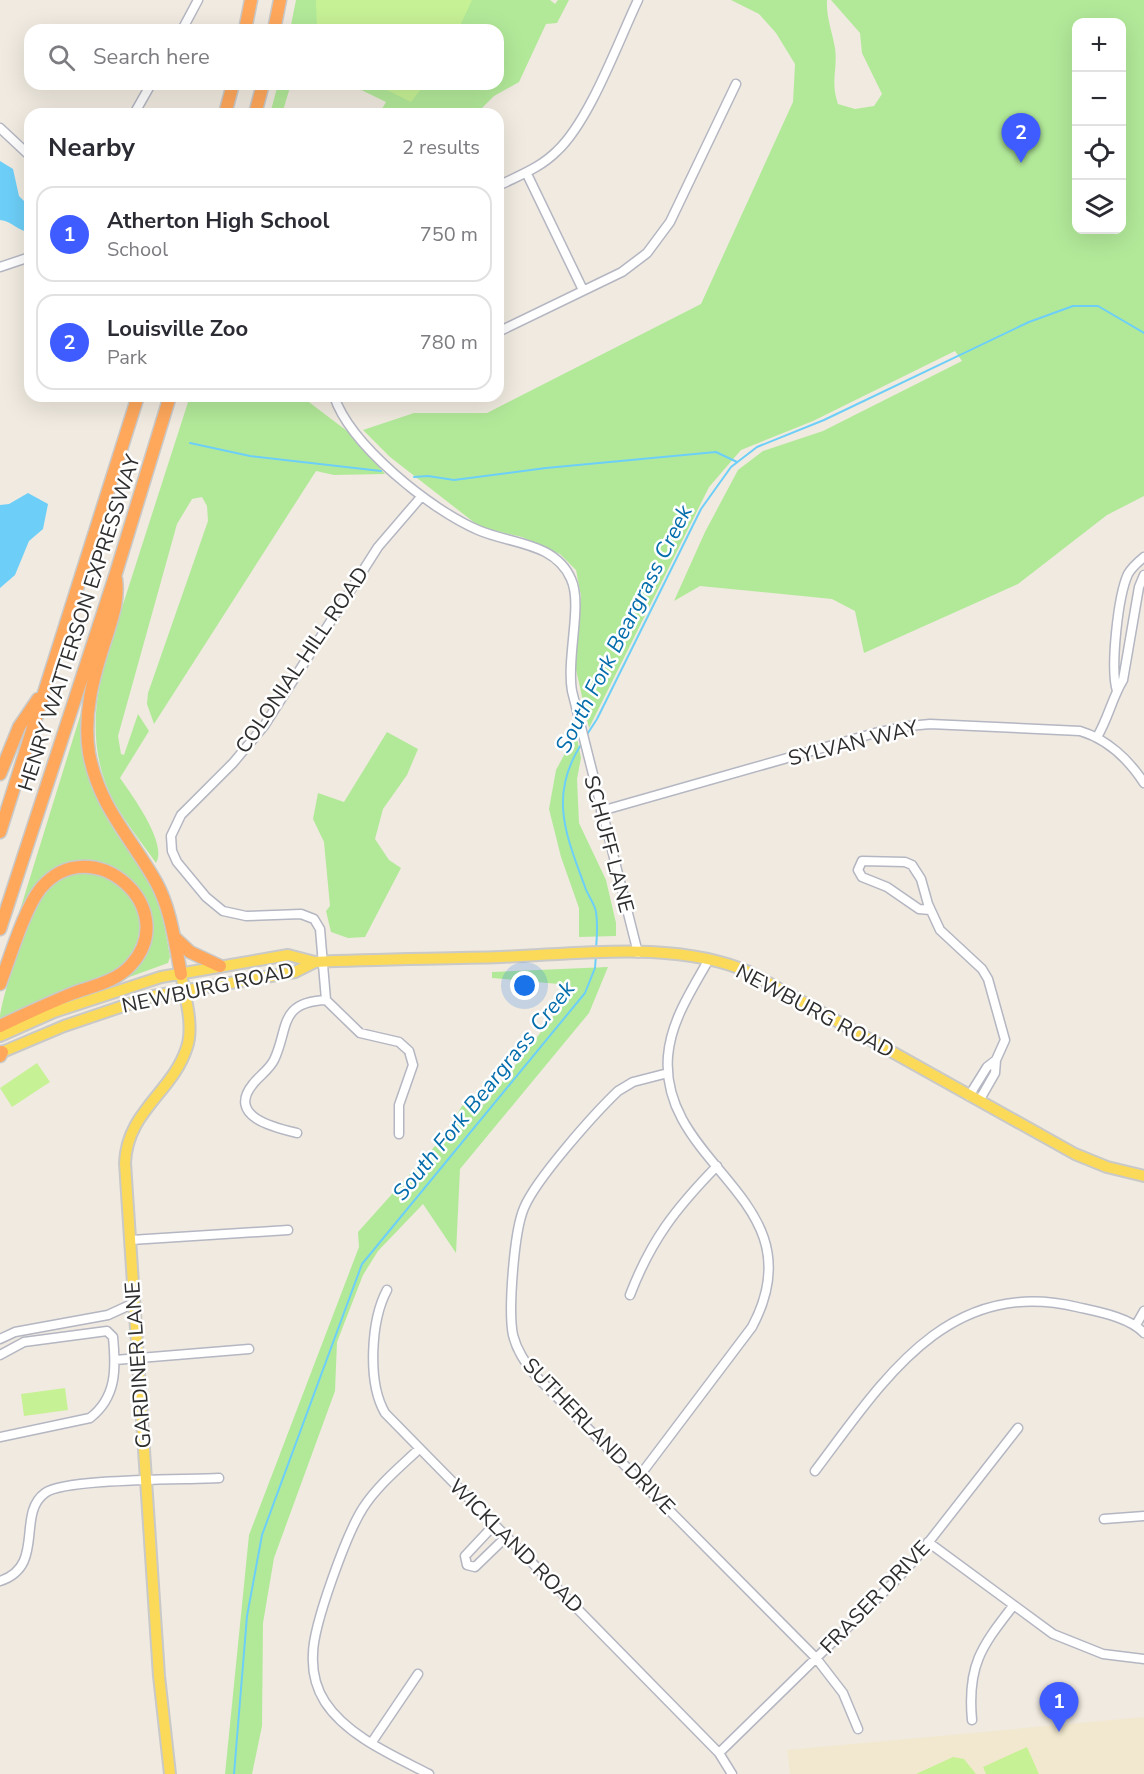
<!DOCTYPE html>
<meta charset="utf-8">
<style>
:root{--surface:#fff;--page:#f2f2f3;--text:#2b2b33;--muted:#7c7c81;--line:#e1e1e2;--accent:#3e5cff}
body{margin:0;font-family:"Nunito Sans",sans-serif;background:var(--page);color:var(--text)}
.controls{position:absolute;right:18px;top:18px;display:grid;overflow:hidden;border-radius:12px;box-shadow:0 6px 24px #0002}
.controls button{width:54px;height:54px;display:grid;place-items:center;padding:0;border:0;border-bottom:2px solid var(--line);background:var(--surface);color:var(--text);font:30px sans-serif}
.you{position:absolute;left:525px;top:986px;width:21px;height:21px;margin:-15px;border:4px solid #fff;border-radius:50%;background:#1a73e8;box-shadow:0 0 0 9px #1a73e833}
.badge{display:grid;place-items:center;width:39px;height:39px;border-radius:50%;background:var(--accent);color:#fff;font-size:20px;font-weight:700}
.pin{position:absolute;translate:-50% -50px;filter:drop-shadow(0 2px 3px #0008)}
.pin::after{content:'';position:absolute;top:32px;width:21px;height:18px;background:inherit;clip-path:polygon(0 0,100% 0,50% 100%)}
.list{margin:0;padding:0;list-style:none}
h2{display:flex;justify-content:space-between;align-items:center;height:78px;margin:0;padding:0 24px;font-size:26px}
h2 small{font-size:20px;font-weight:400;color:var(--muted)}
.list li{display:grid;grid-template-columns:39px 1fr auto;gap:18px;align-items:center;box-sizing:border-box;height:96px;margin:0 12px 12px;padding:0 12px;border:2px solid var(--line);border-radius:18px}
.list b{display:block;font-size:22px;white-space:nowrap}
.list p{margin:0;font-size:20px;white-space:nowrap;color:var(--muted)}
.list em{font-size:20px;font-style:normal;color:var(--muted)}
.icon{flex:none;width:33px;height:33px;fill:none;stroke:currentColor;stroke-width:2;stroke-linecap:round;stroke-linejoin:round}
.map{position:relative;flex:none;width:1144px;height:1774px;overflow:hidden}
.search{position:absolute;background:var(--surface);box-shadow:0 6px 24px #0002;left:24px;top:24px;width:480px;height:66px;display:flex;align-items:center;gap:15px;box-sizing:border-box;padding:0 21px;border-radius:18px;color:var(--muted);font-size:22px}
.panel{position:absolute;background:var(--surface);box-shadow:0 6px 24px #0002;left:24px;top:108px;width:480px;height:294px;border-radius:18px}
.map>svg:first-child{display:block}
.education{fill:#f2e8cf}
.green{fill:#b2e999;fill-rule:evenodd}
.pitch{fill:#c7f195}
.water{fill:#6dcff8}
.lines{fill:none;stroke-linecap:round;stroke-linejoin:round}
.stream{stroke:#6dcff8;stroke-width:2}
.minor-casing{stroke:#b4b6c2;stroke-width:11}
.major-casing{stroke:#c9c9c9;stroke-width:14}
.highway-casing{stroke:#c9c9c9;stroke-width:15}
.minor{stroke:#fff;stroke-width:8}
.major{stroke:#fbda5a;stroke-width:10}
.highway{stroke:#ffa85c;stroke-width:12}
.labels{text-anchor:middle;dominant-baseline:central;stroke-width:5;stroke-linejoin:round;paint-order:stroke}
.street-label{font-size:21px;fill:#2e2e2e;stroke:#fff}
.water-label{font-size:22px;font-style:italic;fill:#046dac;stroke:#fff}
</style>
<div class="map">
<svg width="1144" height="1774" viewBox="0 0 1144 1774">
<rect width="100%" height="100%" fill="#f0eae0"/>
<path class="education" d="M1144 1717V1774H790L787 1750Z"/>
<path class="green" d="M296 0H550L555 4 558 0H569L557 23 546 24 519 82 494 96 476 114H379L386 102 349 84H498V30H290Z
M731 0H827C826 17 832 31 835 48 838 69 830 81 838 104L855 109 874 106 882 94 862 53 860 33 831 0H1144V496L1107 515 1018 584 864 653 855 611 832 599 700 586 674 601 705 532 738 470 763 451 823 431 962 361 955 351 813 421 741 450 709 487 589 728 575 665V634L581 596 576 570 560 554 522 537 480 527 390 457 363 430 414 413H487L701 304 793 102 795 64 776 33 759 14ZM1076 22H1122V230H1076Z
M278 84H291L282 114H270Z
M190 396H301L351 434 385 474 334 475 316 471 154 724 147 704 148 693 208 521 207 506 202 497 192 499 177 524 118 736 121 754 124 755 138 714 149 731 120 778C131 794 168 843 156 863 142 843 126 823 114 802 88 753 93 701 108 651Z
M81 713C88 722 87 770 93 788 106 827 135 855 153 891 163 912 166 935 170 957L168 963 124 979 143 956 141 893C117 859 95 866 59 869L11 939Z
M387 732 418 749 407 775 383 809 375 839 389 860 401 868 365 937 348 938 331 932 326 911 330 906 324 842 313 819 318 793 344 802Z
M576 733 581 758 577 779 579 823 606 880 616 923V936L579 937V908L561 857 549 809 556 770Z
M89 872C142 886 158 935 115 972L0 1019C0 1000 32 907 44 893 56 879 72 873 89 872Z
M608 967 589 1013 460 1169 456 1253 423 1204 378 1251 363 1275 337 1342 335 1391 274 1558 263 1623 262 1726 252 1774H225L249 1535 359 1247 358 1232 444 1136 468 1096 474 1106 485 1104 572 992 570 985 492 978V972Z"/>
<path class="pitch" d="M316 0H472L458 30H317Z
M375 84H425L411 102Z
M37 1063 50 1082 12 1107 0 1088Z
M65 1388 68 1410 24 1416 21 1394Z
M1027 1747 1039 1774H986L983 1767Z
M953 1757 964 1759 976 1774H916Z"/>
<path class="water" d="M0 161 13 169 19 196 30 207V232C19 232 12 221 0 220Z
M28 493 48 504 43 529 29 541 15 575 0 588V505L9 504Z"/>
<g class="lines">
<path class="stream" d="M190 443 250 456 381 471
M414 477 428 476 454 480 546 468 716 452 737 462
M586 736 597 719 701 509 731 467 757 447 824 420 1029 322 1073 306H1098L1144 333
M582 743C548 795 566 835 585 887 588 896 595 904 596 912 598 924 597 937 596 949
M234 1774 247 1616 262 1535 362 1264 585 993 595 968 596 954"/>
<defs>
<path id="minor" d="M182 30 198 0
M134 114 151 84
M0 128 30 156
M527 174 583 290
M498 186C520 175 540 168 557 151 590 120 618 42 638 0
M0 267 30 257
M498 332 622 272 647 253 670 222 736 84
M334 396C350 445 431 510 478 530 510 544 555 542 571 579 583 604 566 658 572 691L638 953
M1117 691C1110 668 1118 596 1128 574 1132 567 1138 562 1144 557
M1097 737C1108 719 1112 698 1123 680L1139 587 1144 575
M601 811 875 733 909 726 930 724 1080 731C1107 739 1129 760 1144 783
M930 910 919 909 887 887 862 877 858 870 862 861 905 862 912 865 921 879 928 904 940 930 982 969 988 979 1005 1040 996 1060 995 1073 979 1101
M668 1073 633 1082 618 1091C594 1114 536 1179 524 1208 514 1231 508 1311 513 1335 517 1351 525 1362 535 1375L816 1658 843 1693 858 1729
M969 1096 987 1067 996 1060
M297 1133C276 1128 226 1117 253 1084 259 1076 269 1070 274 1060 289 1029 278 1002 326 1000
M399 1134V1105L413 1065 409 1051 399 1042 360 1033 326 1000 320 929 314 919 301 914 246 916 223 911 206 897 177 862 172 851 171 836 181 815 233 763 264 726 378 547 421 497
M131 1240 288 1230
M387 1290C371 1320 367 1382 385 1413L719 1753 732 1774
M630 1295C651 1240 676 1208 717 1166
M1136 1325 1144 1311
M0 1339 15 1332 108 1315 134 1303
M0 1355 24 1342 107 1331 113 1337C116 1368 117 1397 90 1418L0 1437
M115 1360 249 1349
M419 1449C400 1467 378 1485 363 1508 347 1533 313 1625 313 1654 312 1671 316 1688 325 1702 347 1736 394 1756 429 1774
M815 1471C883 1381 947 1276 1077 1307 1099 1312 1129 1317 1144 1333
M638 1478 752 1327C820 1200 659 1167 668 1056 671 1020 692 990 709 959
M1104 1519 1144 1516
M495 1524 465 1556 467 1565 475 1567 507 1536
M928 1542 1053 1634 1103 1654 1144 1659
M0 1581C46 1566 16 1514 45 1493 65 1478 187 1480 219 1478
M972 1720C967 1666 981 1647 1013 1606
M372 1742 418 1674
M719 1753 894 1582 917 1557 1018 1428"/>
<path id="major" d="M0 1036 54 1012 161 977 288 955 315 962C377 959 439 959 501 957 580 954 676 940 749 972L1075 1154 1107 1167 1144 1176
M0 1053 64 1026 153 996 295 972 315 962
M170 1774 159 1676 125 1163C127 1111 173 1092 187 1047 194 1026 185 996 181 974"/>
<path id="highway" d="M245 30 251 0
M274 30 280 0
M225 114 233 84
M255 114 263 84
M116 579C119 601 112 619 105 641 93 678 83 714 89 753 99 807 130 836 156 882 171 909 175 944 181 974
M0 774 19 727 38 699
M0 832 138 396
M0 929 116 573 170 396
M174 937 190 952 220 966
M0 984C10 958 24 909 41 888 92 828 183 908 131 965 116 982 92 986 71 994 47 1004 23 1015 0 1026
M0 1056 2 1052"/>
</defs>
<use href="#minor" class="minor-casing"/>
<use href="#major" class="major-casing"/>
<use href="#highway" class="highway-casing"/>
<use href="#minor" class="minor"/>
<use href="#major" class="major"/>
<use href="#highway" class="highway"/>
</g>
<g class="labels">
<g class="street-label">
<text transform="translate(79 623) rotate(-72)">HENRY WATTERSON EXPRESSWAY</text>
<text transform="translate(302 660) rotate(-56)">COLONIAL HILL ROAD</text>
<text transform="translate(853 743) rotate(-14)">SYLVAN WAY</text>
<text transform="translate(609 844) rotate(75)">SCHUFF LANE</text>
<text transform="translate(208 988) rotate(-12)">NEWBURG ROAD</text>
<text transform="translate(815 1011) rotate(28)">NEWBURG ROAD</text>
<text transform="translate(138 1365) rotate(-94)">GARDINER LANE</text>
<text transform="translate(599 1436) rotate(46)">SUTHERLAND DRIVE</text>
<text transform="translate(516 1546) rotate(45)">WICKLAND ROAD</text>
<text transform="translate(875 1597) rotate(-46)">FRASER DRIVE</text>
</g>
<g class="water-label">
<text transform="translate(624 629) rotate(-63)">South Fork Beargrass Creek</text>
<text transform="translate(484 1091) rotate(-51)">South Fork Beargrass Creek</text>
</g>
</g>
</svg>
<div class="controls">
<button>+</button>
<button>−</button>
<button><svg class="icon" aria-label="locate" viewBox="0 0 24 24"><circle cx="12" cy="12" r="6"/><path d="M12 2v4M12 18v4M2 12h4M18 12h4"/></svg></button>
<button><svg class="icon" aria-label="layers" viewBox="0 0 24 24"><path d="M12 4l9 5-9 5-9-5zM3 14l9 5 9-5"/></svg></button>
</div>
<div class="you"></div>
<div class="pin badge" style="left:1059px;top:1732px">1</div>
<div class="pin badge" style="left:1021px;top:163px">2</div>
<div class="search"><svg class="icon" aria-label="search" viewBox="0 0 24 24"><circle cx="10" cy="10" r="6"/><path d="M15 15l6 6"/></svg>Search here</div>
<section class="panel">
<h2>Nearby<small>2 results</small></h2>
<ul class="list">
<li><span class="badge">1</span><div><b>Atherton High School</b><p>School</p></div><em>750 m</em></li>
<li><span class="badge">2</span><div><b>Louisville Zoo</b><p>Park</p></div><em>780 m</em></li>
</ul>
</section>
</div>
